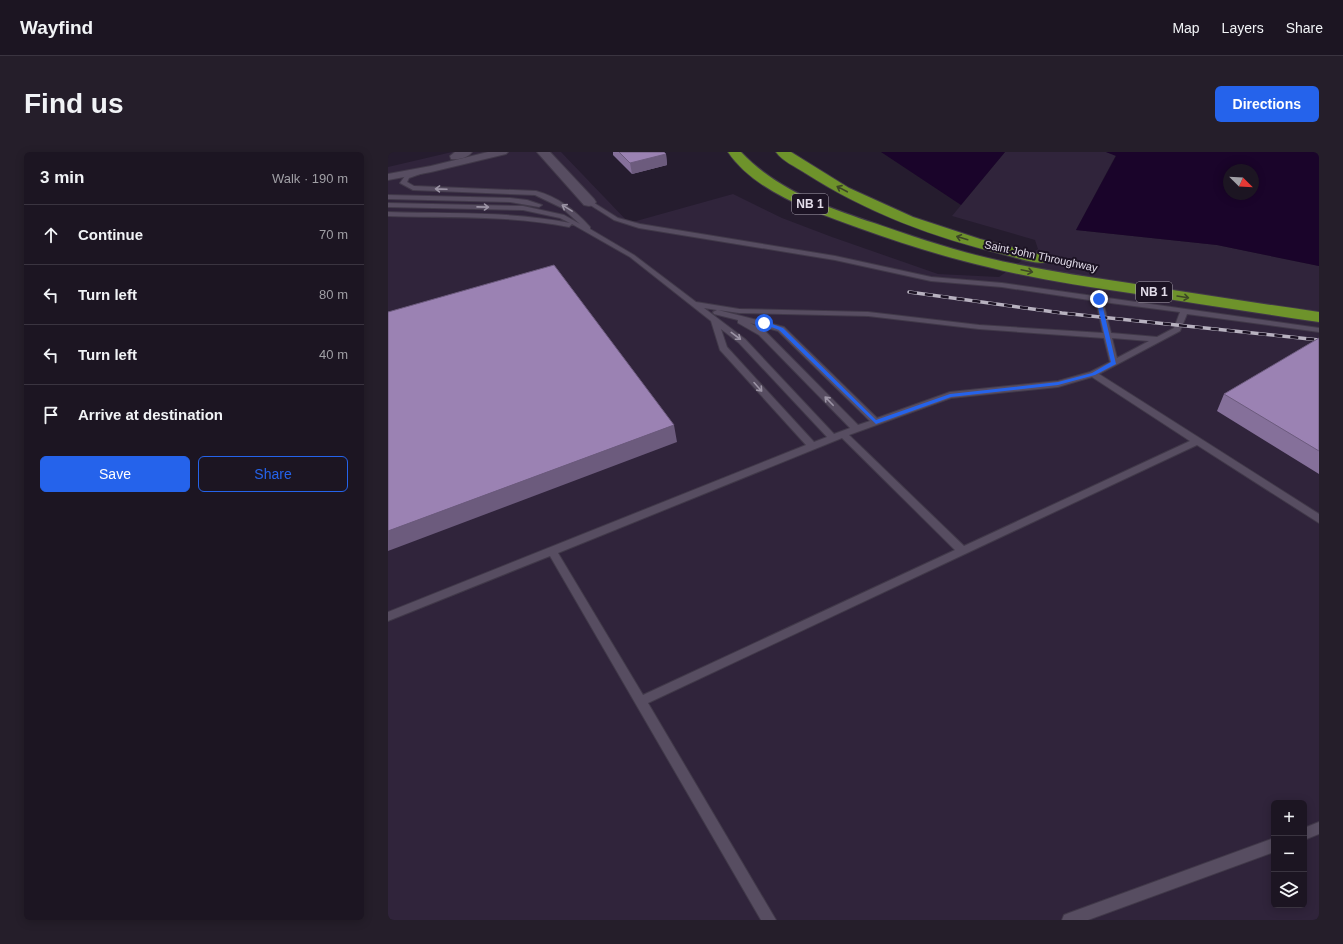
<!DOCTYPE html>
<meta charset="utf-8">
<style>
:root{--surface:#1c1522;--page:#251e2a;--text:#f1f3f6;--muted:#a09fa5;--line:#3a3440;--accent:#2563eb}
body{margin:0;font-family:Helvetica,sans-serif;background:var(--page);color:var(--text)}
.controls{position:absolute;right:12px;bottom:12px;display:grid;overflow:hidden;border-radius:6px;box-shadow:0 2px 10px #0003}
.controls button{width:36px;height:36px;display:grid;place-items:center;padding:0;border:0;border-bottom:1px solid var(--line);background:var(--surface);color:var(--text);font:20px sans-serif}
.compass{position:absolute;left:835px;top:12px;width:36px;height:36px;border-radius:50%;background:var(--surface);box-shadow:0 2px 10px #0003;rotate:114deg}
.stop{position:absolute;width:12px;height:12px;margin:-9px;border:3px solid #2563eb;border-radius:50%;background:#fff}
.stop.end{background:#2563eb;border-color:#fff;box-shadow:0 1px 4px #0008}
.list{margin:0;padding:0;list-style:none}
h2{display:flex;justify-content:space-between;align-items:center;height:52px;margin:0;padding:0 16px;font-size:17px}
h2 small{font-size:13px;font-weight:400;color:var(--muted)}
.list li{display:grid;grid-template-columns:26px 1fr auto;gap:12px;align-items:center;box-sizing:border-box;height:60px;padding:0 16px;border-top:1px solid var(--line)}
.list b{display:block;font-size:15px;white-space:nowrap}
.list em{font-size:13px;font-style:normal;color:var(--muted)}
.actions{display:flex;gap:8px;padding:12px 16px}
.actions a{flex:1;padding:9px 0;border:1px solid var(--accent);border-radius:6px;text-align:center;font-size:14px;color:var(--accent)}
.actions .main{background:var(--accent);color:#fff}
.icon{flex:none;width:22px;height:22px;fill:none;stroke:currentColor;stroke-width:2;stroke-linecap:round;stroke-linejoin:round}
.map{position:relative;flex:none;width:931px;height:768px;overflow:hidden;border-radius:6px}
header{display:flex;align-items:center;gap:24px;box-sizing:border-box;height:56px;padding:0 20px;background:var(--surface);border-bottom:1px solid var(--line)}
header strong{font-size:19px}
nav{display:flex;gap:22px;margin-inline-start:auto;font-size:14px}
.intro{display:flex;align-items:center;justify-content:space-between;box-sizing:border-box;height:96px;padding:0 24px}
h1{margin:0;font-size:28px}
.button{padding:10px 18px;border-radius:6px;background:var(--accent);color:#fff;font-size:14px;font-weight:700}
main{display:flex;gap:24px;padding:0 24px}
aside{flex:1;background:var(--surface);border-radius:6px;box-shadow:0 2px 10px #0003}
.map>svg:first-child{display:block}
.built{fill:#30243b;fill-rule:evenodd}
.water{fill:#1a042a;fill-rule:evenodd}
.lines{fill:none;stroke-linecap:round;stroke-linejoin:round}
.lane-casing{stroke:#413949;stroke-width:2}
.street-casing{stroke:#413949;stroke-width:2}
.secondary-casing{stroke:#413949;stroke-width:2}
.highway-casing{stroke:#413949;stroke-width:2}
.lane{fill:#574d61;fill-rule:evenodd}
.street{fill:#574d61;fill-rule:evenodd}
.secondary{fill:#574d61;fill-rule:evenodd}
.highway{fill:#6e932b;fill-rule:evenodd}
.rail-casing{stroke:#b8b2c0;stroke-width:3.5}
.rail{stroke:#1c1324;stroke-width:2.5;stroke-dasharray:8;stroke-linecap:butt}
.wall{fill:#85709a}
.shaded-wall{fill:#6c5b7d}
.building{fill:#9b82b3;stroke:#6c5b7d}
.oneway{stroke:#9c94a5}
.oneway2{stroke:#3d4627}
.route{fill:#2563eb}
.labels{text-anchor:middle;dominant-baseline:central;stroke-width:4;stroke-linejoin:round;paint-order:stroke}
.far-street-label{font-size:11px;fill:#e2dce9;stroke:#1c1324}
.shield{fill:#1c1324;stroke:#a7a0ae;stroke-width:1}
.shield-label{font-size:12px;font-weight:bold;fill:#e2dce9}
</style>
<header>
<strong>Wayfind</strong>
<nav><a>Map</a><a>Layers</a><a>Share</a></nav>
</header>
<div class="intro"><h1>Find us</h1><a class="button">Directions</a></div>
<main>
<aside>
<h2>3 min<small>Walk · 190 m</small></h2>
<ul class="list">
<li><svg class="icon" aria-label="ahead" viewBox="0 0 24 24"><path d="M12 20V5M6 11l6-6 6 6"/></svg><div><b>Continue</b></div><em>70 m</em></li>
<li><svg class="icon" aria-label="left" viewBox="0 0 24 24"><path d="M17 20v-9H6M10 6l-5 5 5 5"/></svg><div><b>Turn left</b></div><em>80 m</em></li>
<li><svg class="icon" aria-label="left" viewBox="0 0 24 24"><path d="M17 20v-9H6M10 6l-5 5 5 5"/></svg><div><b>Turn left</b></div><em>40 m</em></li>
<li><svg class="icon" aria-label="arrive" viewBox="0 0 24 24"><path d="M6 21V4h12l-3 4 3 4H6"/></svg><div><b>Arrive at destination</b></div></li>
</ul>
<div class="actions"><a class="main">Save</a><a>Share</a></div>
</aside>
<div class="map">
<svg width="931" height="768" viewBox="0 0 931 768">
<rect width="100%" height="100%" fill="#251c2e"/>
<path class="built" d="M64 0H173L241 71 345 42 394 66 444 85 550 122 611 125 650 97 647 88 564 64 617 0H718L728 3 688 78 829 93 931 114V768H0V15ZM886 651H916V753H886Z"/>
<path class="water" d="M493 0H617L573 53Z
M718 0H931V114L829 93 688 78 728 4ZM841 18H865V42H841Z"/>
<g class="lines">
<defs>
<path id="lane" d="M33 18 36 20 35 21 21 26 19 30 26 34 148 39C170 45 187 58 202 75V77L246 103 308 150 351 157 480 160 591 173 715 181 708 149 614 135 543 129 447 108 251 76 226 68 199 51V49H203L230 66 252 72 447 104 543 125 614 131 931 176V180L799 162 792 179 711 222 931 362V371L809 293 260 551 388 768H373L162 404 0 469V460L418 293 332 198 323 169 242 105 184 72 181 75C122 63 60 66 0 64V60C60 62 123 59 182 71L172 66 135 58 0 55V51L135 54 176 63 192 72 174 56 147 43 25 38 12 31 17 24ZM715 150 792 160 786 176 769 185 723 181ZM316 156 329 158 325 160 326 162 350 168V171L371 183 462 276 446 282 357 187ZM330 158 351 161 480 164 591 177 716 186 722 210 702 220 670 229 562 240 489 266 396 175ZM362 171 390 179 482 269 470 273 377 179ZM333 177 351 191 439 285 426 290 339 195ZM724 186 761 189 729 206ZM704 225 802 289 576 394 461 283 563 246 670 235ZM454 286 567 398 255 543 170 401Z
M0 43 122 46 139 48 154 53 151 55 122 50 0 47Z
M931 670V682L916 688V676Z
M886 686V700L700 768H674L676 763 681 761Z"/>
<path id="street" d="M100 0H120L118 2 43 20 0 28V22L43 14Z"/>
<path id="secondary" d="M67 0H84C80 6 70 8 63 7L62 4Z
M149 0H162L206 47 208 50 206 53 201 54 196 53Z"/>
<path id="highway" d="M340 0H353C389 38 438 55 486 71 524 84 561 97 600 106 646 117 694 124 741 131 804 141 868 151 931 160V170C868 161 805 151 742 141 694 134 647 127 600 115 556 105 513 91 471 76 426 60 367 40 340 0Z
M388 0H403L461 36 525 65 592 87 659 104 662 107 659 110C647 113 630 106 618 103 547 86 479 61 417 21 408 15 394 9 388 0Z"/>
</defs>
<use href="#lane" class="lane-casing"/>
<use href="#street" class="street-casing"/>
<use href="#secondary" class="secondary-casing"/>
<use href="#highway" class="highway-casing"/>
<use href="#lane" class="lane"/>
<use href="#street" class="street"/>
<use href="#secondary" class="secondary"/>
<use href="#highway" class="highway"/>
<defs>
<path id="rail" d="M521 140 674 161 931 188"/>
</defs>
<use href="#rail" class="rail-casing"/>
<use href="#rail" class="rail"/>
</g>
<path class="wall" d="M225 0H276L278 2 279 13 244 22 225 3Z
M931 186V322L829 259 836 242Z"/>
<path class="shaded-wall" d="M278 2 279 13 244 22 242 11Z
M286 273 289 290 0 399V379Z"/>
<path class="building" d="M231 0H276L278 2 242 11Z
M166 113 286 273 0 379V160Z
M931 186V299L836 242Z"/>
<defs><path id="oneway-shaft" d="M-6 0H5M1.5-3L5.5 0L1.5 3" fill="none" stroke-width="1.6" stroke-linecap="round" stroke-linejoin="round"/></defs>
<g class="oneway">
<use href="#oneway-shaft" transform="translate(53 37) rotate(-178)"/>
<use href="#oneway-shaft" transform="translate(95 55) rotate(1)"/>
<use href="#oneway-shaft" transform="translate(179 56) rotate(-149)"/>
<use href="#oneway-shaft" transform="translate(348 184) rotate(37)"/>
<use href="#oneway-shaft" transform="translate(370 235) rotate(48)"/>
<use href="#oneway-shaft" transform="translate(441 249) rotate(-134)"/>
</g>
<g class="oneway2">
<use href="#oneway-shaft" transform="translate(454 37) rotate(-152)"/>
<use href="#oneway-shaft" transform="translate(574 86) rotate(-163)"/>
<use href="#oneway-shaft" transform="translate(639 119) rotate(12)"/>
<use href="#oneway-shaft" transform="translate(795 145) rotate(9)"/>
</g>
<path class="route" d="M711 145 713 147 728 212 707 223 670 233 563 245 488 272 391 178 373 171 376 169 395 176 488 268 562 242 670 230 704 221 723 210 708 147Z"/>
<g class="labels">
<g class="far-street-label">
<text transform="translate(653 104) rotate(12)">Saint John Throughway</text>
</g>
<g class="shield">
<rect x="404" y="42" width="36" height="20" rx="3"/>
<rect x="748" y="130" width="36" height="20" rx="3"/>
</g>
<g class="shield-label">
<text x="422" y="52">NB 1</text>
<text x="766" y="140">NB 1</text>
</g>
</g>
</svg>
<div class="controls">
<button>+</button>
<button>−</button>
<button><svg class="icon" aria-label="layers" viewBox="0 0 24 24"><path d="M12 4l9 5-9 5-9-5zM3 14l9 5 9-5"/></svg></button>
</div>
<svg class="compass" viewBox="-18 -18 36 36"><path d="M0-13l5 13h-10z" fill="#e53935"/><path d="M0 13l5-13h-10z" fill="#a09fa5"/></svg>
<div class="stop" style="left:376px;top:171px"></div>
<div class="stop end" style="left:711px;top:147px"></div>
</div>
</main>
